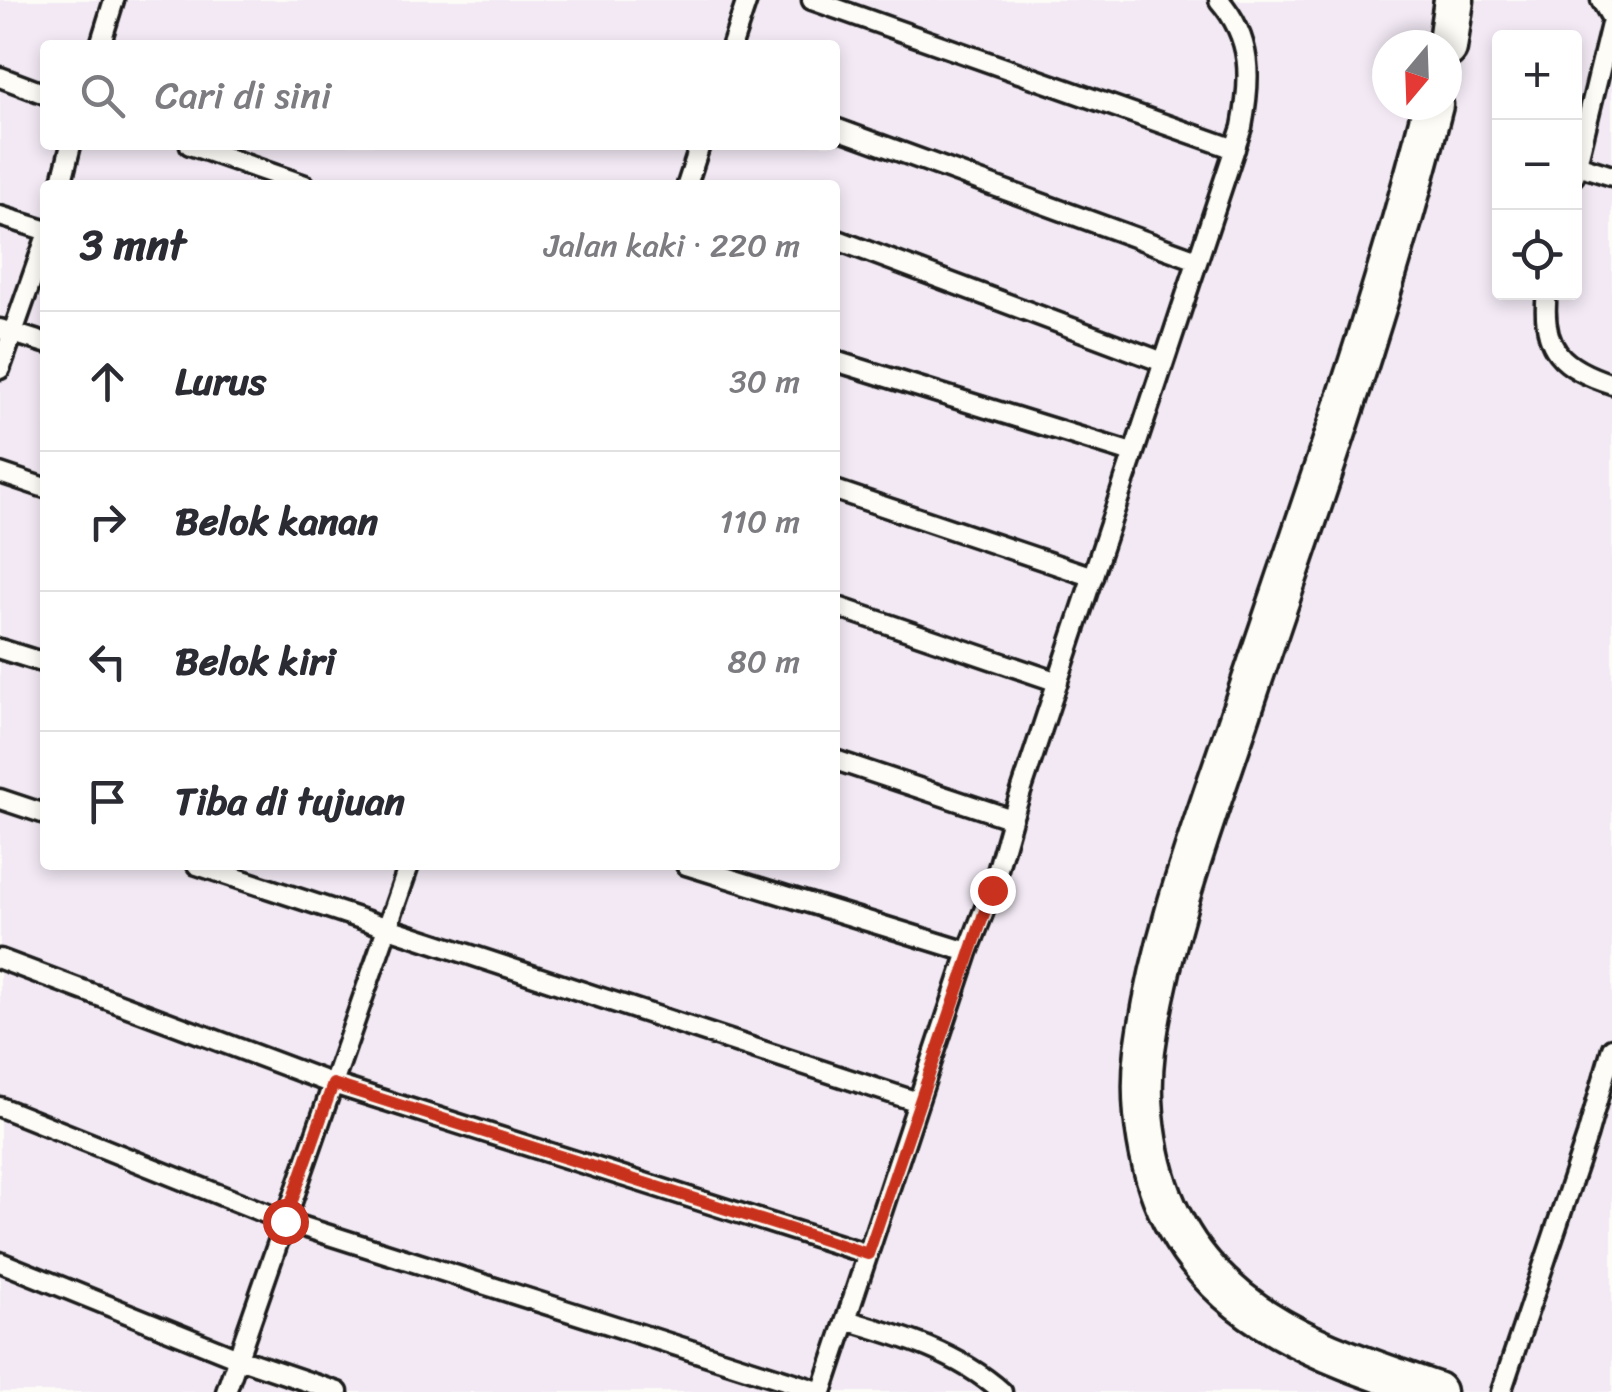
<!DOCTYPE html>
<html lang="id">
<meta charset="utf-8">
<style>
:root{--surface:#fff;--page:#f2f2f3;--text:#2b2b33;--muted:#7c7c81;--line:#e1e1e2}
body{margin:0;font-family:Sriracha,sans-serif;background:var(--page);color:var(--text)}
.controls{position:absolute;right:30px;top:30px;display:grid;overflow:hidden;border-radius:10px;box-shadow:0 5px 15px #0003}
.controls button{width:90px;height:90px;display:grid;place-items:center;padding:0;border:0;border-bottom:2px solid var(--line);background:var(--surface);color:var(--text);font:50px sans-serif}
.compass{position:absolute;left:1372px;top:30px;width:90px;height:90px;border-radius:50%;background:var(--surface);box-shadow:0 5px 15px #0003;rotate:199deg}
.stop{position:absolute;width:30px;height:30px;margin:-22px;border:8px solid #c8321e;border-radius:50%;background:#fff}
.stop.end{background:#c8321e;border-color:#fff;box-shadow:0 2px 10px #0008}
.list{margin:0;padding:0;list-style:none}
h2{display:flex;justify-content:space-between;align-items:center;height:130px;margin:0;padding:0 40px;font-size:42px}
h2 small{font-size:32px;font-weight:400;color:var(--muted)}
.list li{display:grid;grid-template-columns:65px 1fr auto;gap:30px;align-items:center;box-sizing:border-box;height:140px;padding:0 40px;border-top:2px solid var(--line)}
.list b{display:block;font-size:38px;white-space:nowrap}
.list em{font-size:32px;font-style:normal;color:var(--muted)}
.icon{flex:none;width:55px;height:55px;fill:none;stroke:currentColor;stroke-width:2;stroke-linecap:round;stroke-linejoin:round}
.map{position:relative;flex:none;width:1612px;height:1392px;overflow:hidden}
.search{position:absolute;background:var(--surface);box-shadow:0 5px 15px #0003;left:40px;top:40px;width:800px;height:110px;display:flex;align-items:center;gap:25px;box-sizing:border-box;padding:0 35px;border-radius:10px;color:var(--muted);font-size:38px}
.panel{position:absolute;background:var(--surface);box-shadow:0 5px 15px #0003;left:40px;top:180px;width:800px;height:690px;border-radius:10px}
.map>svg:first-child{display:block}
.built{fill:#f2e9f4;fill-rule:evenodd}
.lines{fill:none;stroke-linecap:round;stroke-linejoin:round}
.lane-casing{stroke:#1c1c1c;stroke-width:25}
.street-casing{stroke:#1c1c1c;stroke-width:45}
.lane{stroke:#fdfcf7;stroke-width:18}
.street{stroke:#fdfcf7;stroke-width:38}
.route{stroke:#c8321e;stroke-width:12}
</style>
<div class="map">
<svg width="1612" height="1392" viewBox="0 0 1612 1392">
<rect width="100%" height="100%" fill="#fdfcf7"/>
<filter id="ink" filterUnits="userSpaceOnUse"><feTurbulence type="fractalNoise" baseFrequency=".01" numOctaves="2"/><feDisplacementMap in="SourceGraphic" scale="20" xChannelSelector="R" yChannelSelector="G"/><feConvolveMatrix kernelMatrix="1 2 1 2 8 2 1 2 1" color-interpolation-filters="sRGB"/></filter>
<g filter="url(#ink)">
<path class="built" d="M0 0H1612V1392H0ZM1500 38H1574V292H1500ZM45 45H835V145H45ZM1387 45H1447V105H1387ZM45 185H835V865H45Z"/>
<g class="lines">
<defs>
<path id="lane" d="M812 0 1235 149
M1601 0 1612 19
M100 45 114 0
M732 45 747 0
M0 77 45 94
M835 128 1197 260
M190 145 305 185
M1577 165 1612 176
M1574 176 1612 20
M61 185 71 145
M687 185 700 145
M0 216 45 230
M835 239 1163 362
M1547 292C1540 349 1562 368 1612 384
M0 329 45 343
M835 361 1132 453
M0 369 45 241
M0 473 45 488
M835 490 1093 577
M835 606 1058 682
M0 649 45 663
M835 760 1012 819
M0 799 45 814
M197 865 918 1102
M686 865 968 952
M0 959 333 1084 868 1254
M0 1107 285 1221 822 1392 968 952 992 890 1012 819 1242 127C1251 79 1253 39 1219 0
M0 1262 238 1358 338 1392
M846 1320C901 1336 959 1353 1002 1392
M226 1392 409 865
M1501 1392 1587 1136 1612 1048"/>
<path id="street" d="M1447 48 1454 0
M1433 105C1382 310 1309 510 1242 710 1205 821 1161 933 1145 1050 1138 1107 1148 1176 1176 1226 1230 1326 1336 1357 1436 1392"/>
</defs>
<use href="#lane" class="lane-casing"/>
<use href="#street" class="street-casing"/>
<use href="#lane" class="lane"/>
<use href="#street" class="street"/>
</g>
</g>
<g class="lines" filter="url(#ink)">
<path class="route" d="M285 1221 333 1084 868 1254 992 890"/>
</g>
</svg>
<div class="controls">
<button>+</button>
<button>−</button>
<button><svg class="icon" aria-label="locate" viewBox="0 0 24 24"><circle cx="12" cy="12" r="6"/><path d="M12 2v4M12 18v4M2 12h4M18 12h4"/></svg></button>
</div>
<svg class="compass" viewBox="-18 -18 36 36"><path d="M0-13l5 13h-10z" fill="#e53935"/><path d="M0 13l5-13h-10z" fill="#7c7c81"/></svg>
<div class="stop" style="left:285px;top:1221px"></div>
<div class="stop end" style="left:992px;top:890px"></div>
<div class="search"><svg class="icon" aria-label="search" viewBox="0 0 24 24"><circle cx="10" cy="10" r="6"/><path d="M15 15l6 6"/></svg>Cari di sini</div>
<section class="panel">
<h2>3 mnt<small>Jalan kaki · 220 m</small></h2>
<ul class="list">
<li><svg class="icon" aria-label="ahead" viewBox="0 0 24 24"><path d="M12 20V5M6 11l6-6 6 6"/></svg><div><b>Lurus</b></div><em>30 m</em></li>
<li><svg class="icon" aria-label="right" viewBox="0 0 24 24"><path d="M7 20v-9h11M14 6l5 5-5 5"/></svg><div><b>Belok kanan</b></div><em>110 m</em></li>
<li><svg class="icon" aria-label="left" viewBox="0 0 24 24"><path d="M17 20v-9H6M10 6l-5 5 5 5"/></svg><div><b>Belok kiri</b></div><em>80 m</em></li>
<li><svg class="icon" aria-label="arrive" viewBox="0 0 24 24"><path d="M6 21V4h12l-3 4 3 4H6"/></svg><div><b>Tiba di tujuan</b></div></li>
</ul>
</section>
</div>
